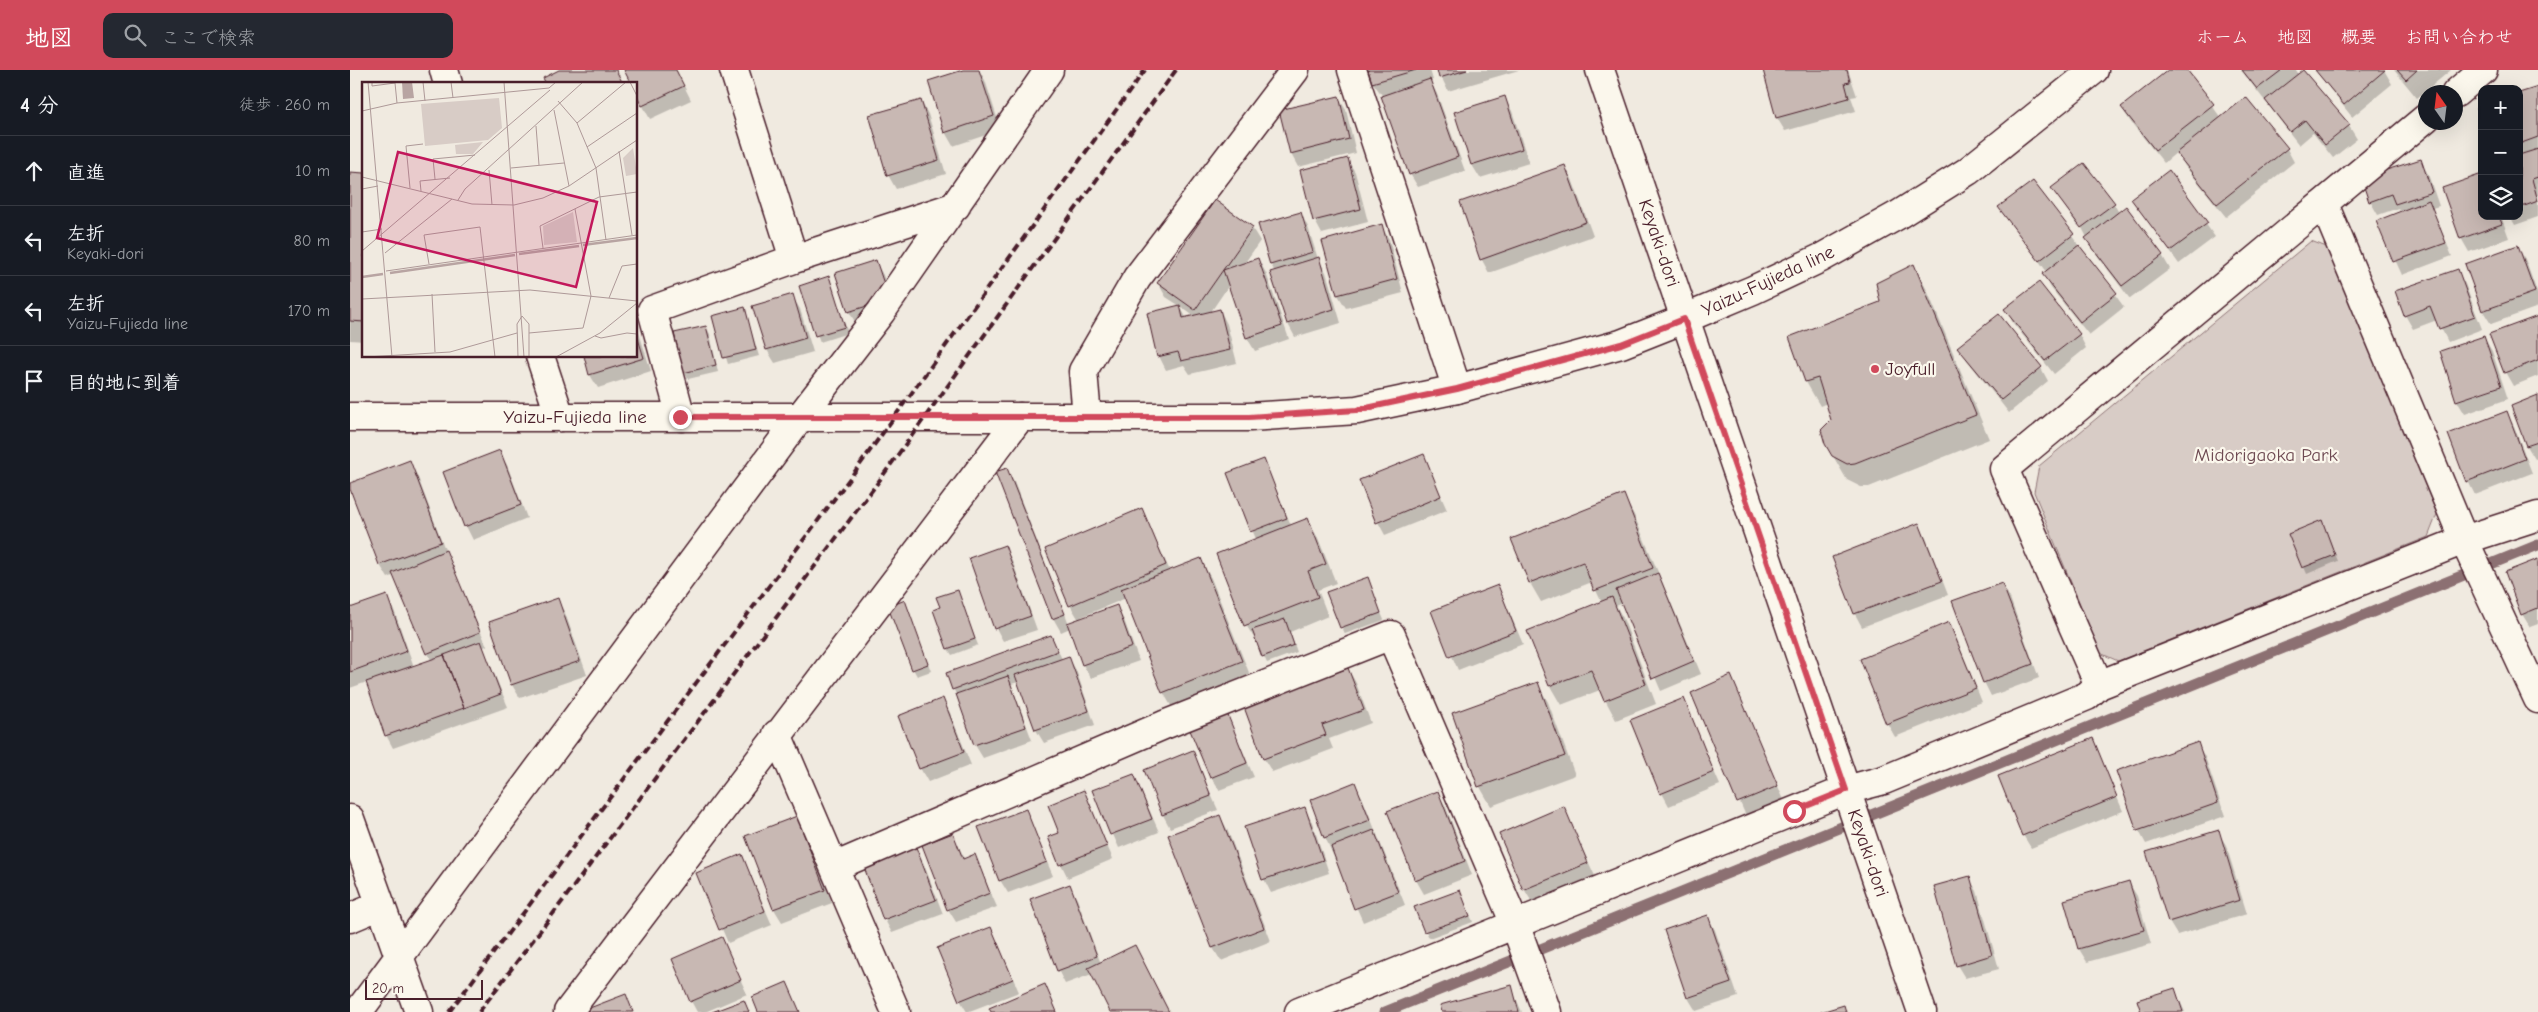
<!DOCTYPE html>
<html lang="ja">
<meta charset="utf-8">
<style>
:root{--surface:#171b24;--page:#242831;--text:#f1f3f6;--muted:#9ea1a6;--line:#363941;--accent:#d1495b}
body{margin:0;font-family:"Comic Neue","Klee One",sans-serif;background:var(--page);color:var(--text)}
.controls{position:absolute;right:15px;top:15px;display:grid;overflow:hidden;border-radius:10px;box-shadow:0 5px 20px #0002}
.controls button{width:45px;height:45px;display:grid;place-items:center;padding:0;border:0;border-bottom:1px solid var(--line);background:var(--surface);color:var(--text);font:25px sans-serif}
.compass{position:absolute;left:2068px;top:15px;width:45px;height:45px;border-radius:50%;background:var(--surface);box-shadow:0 5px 20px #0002;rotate:346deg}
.scale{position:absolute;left:15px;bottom:12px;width:118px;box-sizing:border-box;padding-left:5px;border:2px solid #4a1f2b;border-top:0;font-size:14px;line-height:18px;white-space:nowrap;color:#4a1f2b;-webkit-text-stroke:4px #fbf7ec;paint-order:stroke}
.stop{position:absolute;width:15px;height:15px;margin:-11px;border:4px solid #d1495b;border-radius:50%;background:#fff}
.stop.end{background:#d1495b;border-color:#fff;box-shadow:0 1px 5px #0008}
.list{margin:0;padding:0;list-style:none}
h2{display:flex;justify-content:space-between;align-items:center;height:65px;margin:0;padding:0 20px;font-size:21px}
h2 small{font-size:16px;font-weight:400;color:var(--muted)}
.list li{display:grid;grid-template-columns:32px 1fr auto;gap:15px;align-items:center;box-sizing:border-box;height:70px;padding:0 20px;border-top:1px solid var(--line)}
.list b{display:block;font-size:19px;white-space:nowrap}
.list p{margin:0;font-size:16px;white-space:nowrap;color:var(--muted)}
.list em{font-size:16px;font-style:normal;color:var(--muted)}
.icon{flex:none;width:28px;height:28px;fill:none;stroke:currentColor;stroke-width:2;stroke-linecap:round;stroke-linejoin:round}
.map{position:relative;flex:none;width:2188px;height:942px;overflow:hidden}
header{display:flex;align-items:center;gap:30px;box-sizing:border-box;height:70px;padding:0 25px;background:var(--accent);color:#fff}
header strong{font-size:24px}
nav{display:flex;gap:28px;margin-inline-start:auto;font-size:18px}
.search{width:350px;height:45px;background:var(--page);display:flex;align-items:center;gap:12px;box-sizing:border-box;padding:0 18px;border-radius:10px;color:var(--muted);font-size:19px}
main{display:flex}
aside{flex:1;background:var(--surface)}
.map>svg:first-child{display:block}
.green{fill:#d8ccc6;stroke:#917678}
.shadow{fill:#0003;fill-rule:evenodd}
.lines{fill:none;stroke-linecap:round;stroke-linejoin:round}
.stream{stroke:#8c6f72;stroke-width:11}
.building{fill:#c8b8b3;stroke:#4a1f2b}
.minor-casing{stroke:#4a1f2b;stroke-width:31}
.tertiary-casing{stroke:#4a1f2b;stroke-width:31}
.primary-casing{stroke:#4a1f2b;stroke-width:31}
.minor{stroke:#fbf7ec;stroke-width:28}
.tertiary{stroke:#fbf7ec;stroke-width:28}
.primary{stroke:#fbf7ec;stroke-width:28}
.rail{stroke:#4a1f2b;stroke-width:4;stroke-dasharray:8 4;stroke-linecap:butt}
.route{stroke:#d1495b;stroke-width:6}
.poi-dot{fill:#d1495b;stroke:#fbf7ec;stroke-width:2}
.labels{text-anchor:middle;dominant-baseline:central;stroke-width:4.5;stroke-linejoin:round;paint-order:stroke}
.street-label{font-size:19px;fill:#4a1f2b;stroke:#fbf7ec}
.poi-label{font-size:19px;fill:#4a1f2b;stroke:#fbf7ec;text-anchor:start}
.park-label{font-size:19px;fill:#6e4a52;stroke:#fbf7ec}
.inset-river{fill:none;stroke:#b8a4a2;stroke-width:2.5}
.inset-road{fill:none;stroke:#ae9998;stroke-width:1}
.view{fill:#c2185b;fill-opacity:0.15;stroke:#c2185b;stroke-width:2.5}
.inset-edge{fill:none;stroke:#4a1f2b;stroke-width:2.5}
</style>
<header>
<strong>地図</strong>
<div class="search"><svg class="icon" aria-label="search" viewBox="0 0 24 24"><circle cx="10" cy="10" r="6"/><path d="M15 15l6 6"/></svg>ここで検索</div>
<nav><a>ホーム</a><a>地図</a><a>概要</a><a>お問い合わせ</a></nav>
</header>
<main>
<aside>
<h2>4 分<small>徒歩 · 260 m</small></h2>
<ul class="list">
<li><svg class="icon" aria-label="ahead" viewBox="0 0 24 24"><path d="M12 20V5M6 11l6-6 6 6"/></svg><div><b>直進</b></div><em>10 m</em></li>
<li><svg class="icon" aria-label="left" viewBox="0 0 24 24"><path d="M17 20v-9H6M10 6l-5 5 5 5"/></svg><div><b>左折</b><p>Keyaki-dori</p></div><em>80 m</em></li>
<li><svg class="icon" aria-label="left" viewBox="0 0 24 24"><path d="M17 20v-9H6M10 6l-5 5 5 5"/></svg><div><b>左折</b><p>Yaizu-Fujieda line</p></div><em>170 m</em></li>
<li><svg class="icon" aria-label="arrive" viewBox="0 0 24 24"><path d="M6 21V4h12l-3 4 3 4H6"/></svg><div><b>目的地に到着</b></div></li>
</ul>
</aside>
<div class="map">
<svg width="2188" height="942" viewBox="0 0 2188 942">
<rect width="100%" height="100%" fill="#f0eae0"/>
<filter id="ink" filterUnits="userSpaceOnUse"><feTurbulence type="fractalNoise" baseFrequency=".02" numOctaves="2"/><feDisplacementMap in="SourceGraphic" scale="10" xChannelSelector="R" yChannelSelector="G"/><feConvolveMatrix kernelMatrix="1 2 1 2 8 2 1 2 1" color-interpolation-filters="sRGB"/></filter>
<g filter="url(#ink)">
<path class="green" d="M1961 171 1979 178 2087 444 2078 467 1768 591 1750 583 1684 422 1689 396Z"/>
<path class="shadow" d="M276 0H326L341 30 300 49 293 36 286 14Z
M617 0H629L635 10 651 60 603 76 595 62Z
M1019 0H1080L1083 10 1080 11 1087 24 1115 101 1068 117 1060 104 1032 25 1023 13Z
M1088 0H1169L1098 21Z
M1414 0H1498L1507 26 1501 27 1506 41 1435 61 1427 48Z
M1821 0H1836L1871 48 1937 79 1944 92 1876 147 1835 96 1827 82 1814 93 1780 51 1772 38Z
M1891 0H1946L1949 5 1954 1 1999 56 2007 69 1983 88 1963 63 1949 75Z
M1965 0H2034L2042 14 2002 47Z
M2044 0H2101L2067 28Z
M2188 18V147L2165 155 2160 146H2169V25Z
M988 27 996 40 1006 83 948 97 941 84Z
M1154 27 1162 41 1179 93 1130 108 1122 95 1106 43Z
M571 31 578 44 596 104 546 119 538 105Z
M997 89 1005 102 1018 152 972 164 965 151 952 101Z
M2070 90 2078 104 2089 136 2082 138 2102 186 2052 205 2028 152 2051 143 2048 138 2028 145 2020 131Z
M1214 96 1222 109 1243 166 1139 203 1132 190 1111 133Z
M1819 102 1865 167 1829 194 1782 129Z
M0 103 14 104V271L0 270Z
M1683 113 1774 237 1739 265 1701 218 1694 204 1697 202 1650 137Z
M1702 118 1764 134 1769 143 1812 185 1820 199 1780 229 1744 181 1729 152 1727 153 1728 156Z
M951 144 958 157 968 189 976 202 991 253 945 267 938 254 925 202 921 195Z
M2132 146H2151L2159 168 2119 182 2111 168Z
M1031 156 1039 169 1053 223 996 238 988 225 973 172Z
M902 158 910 171 894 194 908 189 916 203 939 269 905 281 897 268 879 215 860 243 870 240 877 254 887 293 840 304 834 295 816 300 809 286 830 236 816 227 808 213ZM830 236 845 247 837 249Z
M2167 176 2175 189 2188 225V237L2141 254 2133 241 2116 195Z
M525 191 533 205 546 242 507 255 499 242 487 204Z
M1564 196 1577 220 1639 369 1519 417H1511L1497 410 1476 374 1483 350 1477 333 1470 336 1456 312 1532 233Z
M2107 201 2115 214 2132 259 2098 272 2087 250 2063 259 2055 245Z
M478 208 498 263 470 272 450 217Z
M442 226 450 239 463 282 425 293 417 280 404 237Z
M394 238 409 286 378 294 363 246Z
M1656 239 1729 264 1736 278 1704 304 1663 253Z
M1649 245 1691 298 1698 311 1659 343 1617 290 1609 277Z
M2188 247V306L2163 316 2155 302Z
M286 253 301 301 248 318 240 305 286 286Z
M356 257 360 264 368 302 338 309 335 303Z
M2134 268 2142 281 2158 329 2115 344 2107 331Z
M2188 326V388L2185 389 2177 376Z
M2156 343 2164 356 2182 403 2125 425 2118 411Z
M149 382 157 395 177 448 123 470 116 456 95 403Z
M1073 386 1097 440 1035 465 1028 452Z
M913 390 941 455 957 449 968 468 986 513 968 520 978 546 940 562 947 582 917 593 908 574 896 555 868 485 906 469 879 404Z
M59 392 67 405 97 485 137 576 133 577 158 637 43 678 36 665 17 612 0 618V540L36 527 44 540 64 597 81 590 45 505 38 508 30 495 0 414Z
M656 399 664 412 719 554 729 550 720 535 792 440 820 501 850 489 861 508 902 610 824 641 813 622 776 528 731 547 732 549 766 537 774 550 789 591 741 608 733 595 720 558 711 562 703 548Z
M1273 425 1284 445 1351 604 1311 621 1273 533 1266 536 1273 548 1306 634 1266 650 1250 620 1211 635 1200 616 1179 562 1252 533 1242 512 1191 532 1180 513 1163 469Z
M1568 454 1576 468 1598 525 1512 557 1505 544 1483 488Z
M1975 458 1988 491 1957 504 1954 497Z
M654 477 662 490 687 560 653 571 646 558Z
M2188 490V554L2180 557 2172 544Z
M1017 509 1034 550 995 564 978 523Z
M1652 514 1660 528 1689 608 1641 626 1634 612Z
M1148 516 1173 574 1108 600 1083 542Z
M607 522 628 575 602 585 598 579 591 538Z
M207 530 215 543 237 605 170 628 162 615 141 553Z
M554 532 581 601 567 606 563 599Z
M1599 554 1606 567 1632 632 1545 667 1537 653Z
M701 566 712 589 718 587 726 600 745 655 694 673 686 660 669 612 661 614 682 670 633 688 625 675 598 604Z
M998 599 1006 613 1021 653 979 669 983 679 922 702 914 689Z
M1380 607 1434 730 1396 746 1342 623Z
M1187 613 1198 632 1225 705 1141 736 1130 717 1103 644Z
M593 629 600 643 621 695 578 712 570 698Z
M1333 630 1370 715 1319 736 1312 723Z
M875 640 904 707 869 720 861 707Z
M1742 670 1773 741 1681 778 1673 765Z
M1847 674 1855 687 1875 746 1796 774 1789 761 1768 701Z
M842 682 868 740 820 758 813 745Z
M784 705 809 762 769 778 744 721Z
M1004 714 1012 727 1055 835 1013 852 975 767Z
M733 722 763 789 718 808 711 794 710 763Z
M1087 722 1095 735 1122 805 1074 824 1066 810Z
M1213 738 1245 806 1182 832 1174 819Z
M954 739 962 752 979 803 921 823 914 809Z
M675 740 703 806 658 823 650 810Z
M870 746 877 759 921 871 871 891 863 878 819 766Z
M446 748 454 761 482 833 432 852 424 839 397 767Z
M1868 762 1876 775 1897 844 1827 865 1819 852Z
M602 764 615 789 624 785 647 837 606 852 598 839Z
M565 779 573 792 593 844 542 863 535 850 515 798Z
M392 785 422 855 378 873 348 803Z
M1619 808 1627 821 1649 899 1615 908 1607 895Z
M1779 813 1787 826 1801 874 1737 892 1729 879 1715 831Z
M719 816 727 829 751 894 818 942H761L742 904 715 914 708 900Z
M1110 821 1123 852 1079 868 1066 838Z
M1357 846 1365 860 1388 927 1346 941 1338 928 1315 860Z
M641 858 669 922 617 942 610 930Z
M372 869 397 924 355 942H347L341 931Z
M1161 917 1172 942H1093Z
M1825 920 1835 942H1793Z"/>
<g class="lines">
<path class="stream" d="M1035 942 2188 475"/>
</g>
<path class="building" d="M209 0H266L273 14H196L193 8Z
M274 0H326L334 16 292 36 286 25V14H281Z
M613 0H629L644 46 594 63 578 11Z
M1018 0H1066L1022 13Z
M1087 0H1117L1089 8Z
M1413 0H1497L1500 12 1495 13 1499 28 1426 48Z
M1818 0H1837L1864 34 1805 80 1771 37Z
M1892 0H1932L1907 19Z
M1953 0 2000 55 1975 75 1955 50 1940 62 1915 30Z
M1965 0H2035L1994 35Z
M2047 0H2067L2056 10Z
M1080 9 1108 87 1059 105 1031 26Z
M2188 17V67L2169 74V23Z
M989 26 999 69 940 84 929 40Z
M1155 26 1172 79 1121 95 1104 42Z
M1896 27 1938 78 1867 134 1826 83Z
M571 30 589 90 537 106 519 45Z
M2132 37V50L2127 38Z
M2188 79V107L2182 109 2188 131 2169 138V85Z
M998 88 1011 139 963 151 950 100Z
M2071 89 2082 122 2045 134 2041 124 2019 132 2011 108Z
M1734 93 1765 133 1731 158 1701 118Z
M1215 95 1236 152 1130 190 1110 132Z
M1819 100 1858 153 1820 181 1781 129Z
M0 102 14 103V252L0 251Z
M2132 104V146H2149L2152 154 2110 169 2092 118Z
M1683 111 1724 164 1689 191 1648 137Z
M865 130 903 157 845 240 807 213Z
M2079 130 2096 173 2043 192 2026 151Z
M1776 136 1813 185 1772 216 1735 168Z
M951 142 963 182 920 195 908 154Z
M1032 154 1047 209 987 225 972 171Z
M1729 175 1767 223 1730 252 1692 204Z
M2168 175 2185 222 2132 241 2115 194Z
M969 187 984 239 937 254 920 202Z
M908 188 932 256 896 268 873 200Z
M526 190 539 229 498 242 485 203Z
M1564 194 1626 345 1505 393 1497 394 1482 386 1475 374 1471 360 1481 350 1468 308 1455 312 1439 267 1530 232 1526 213Z
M2108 199 2125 246 2089 259 2080 236 2054 246 2045 221Z
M479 206 495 257 465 266 449 216Z
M1689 212 1730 264 1695 291 1654 239Z
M443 224 456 268 416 280 402 236Z
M830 235 833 248 870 239 880 280 831 291 828 282 807 287 797 243Z
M395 237 406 280 373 288 362 246Z
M1649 244 1692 297 1651 330 1607 277Z
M2188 246V290L2154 303 2139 264Z
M356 256 366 295 333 303 324 263Z
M286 262 294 288 239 305 234 286H286Z
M2134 266 2151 316 2106 331 2090 281Z
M2188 325V372L2176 376 2161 336Z
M2157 341 2175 389 2116 412 2098 364Z
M150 380 171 435 114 457 93 402Z
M1074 384 1091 426 1026 453 1009 410Z
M914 389 937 448 900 462 877 403Z
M60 390 91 472 29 495 0 419V413Z
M657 398 715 544 702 549 645 402Z
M1274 424 1303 498 1244 521 1233 492 1179 513 1161 469Z
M792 438 816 495 719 536 695 479Z
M958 448 976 494 958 501 968 527 894 556 866 484Z
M1972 450 1985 485 1952 498 1938 464Z
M1569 453 1592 511 1504 544 1482 487Z
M655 475 681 546 644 559 619 488Z
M96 480 130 562 76 584 42 503Z
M851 488 892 591 812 623 771 519Z
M2188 489V538L2171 545 2155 502Z
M1308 503 1344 591 1302 609 1266 520Z
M1018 507 1031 543 990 558 976 522Z
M1652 513 1683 594 1633 613 1602 531Z
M1148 515 1166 561 1099 587 1081 541Z
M608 520 625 569 597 579 583 540 590 537 586 527Z
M37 525 57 581 0 602V538Z
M1262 527 1296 614 1254 631 1241 600 1199 616 1177 561Z
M208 528 230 591 161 615 139 552Z
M555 530 578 594 562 600 538 537Z
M767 535 782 577 732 595 717 553Z
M935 549 944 575 912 587 902 560Z
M1599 552 1626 618 1536 654 1510 589Z
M701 565 708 581 602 620 596 603Z
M131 571 151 624 114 638 94 585Z
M94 585 114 638 35 666 16 612Z
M719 586 739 641 685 660 665 605Z
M998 598 1014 640 972 655 976 665 913 689 894 637Z
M1381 605 1428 716 1387 733 1341 623Z
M658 606 676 657 624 675 606 624Z
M1188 612 1215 686 1128 717 1102 643Z
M593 628 614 682 569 699 548 646Z
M1334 628 1364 702 1310 724 1280 650Z
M875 638 897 693 860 708 837 653Z
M1743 668 1767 727 1672 766 1648 706Z
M1848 672 1868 733 1787 761 1766 701Z
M843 680 861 726 812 745 794 700Z
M784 704 802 749 760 765 742 720Z
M1005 712 1020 750 974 768 960 730Z
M734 720 757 776 709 795 698 767 709 763 698 735Z
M1088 721 1115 791 1065 811 1037 741Z
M1214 736 1238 793 1173 820 1149 764Z
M955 737 973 790 912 810 894 757Z
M676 739 697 792 649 811 628 757Z
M870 745 914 858 862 878 818 765Z
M447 746 475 820 423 839 395 766Z
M1024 760 1048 822 1004 839 981 777Z
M1869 760 1890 830 1818 852 1796 782Z
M603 763 613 789 625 784 640 823 597 840 572 775Z
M566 777 586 830 533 850 514 797Z
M392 784 415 841 369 860 346 803Z
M1620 806 1642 885 1606 896 1584 816Z
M1779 811 1794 860 1728 879 1714 830Z
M720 814 747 886 707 901 680 829Z
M1110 820 1120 846 1074 862 1064 837Z
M1358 845 1381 913 1337 928 1314 860Z
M641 857 663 909 609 931 587 878Z
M372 867 391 910 340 932 322 889Z
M785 875 819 942H760L738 898Z
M437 912 450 942H408L402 927Z
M695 914 707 942H641L639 938Z
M1162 915 1169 942H1092L1090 935Z
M1825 918 1833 942H1791L1787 930Z
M276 924 283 942H237V939Z
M394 930 399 942H362Z
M1494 935 1496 942H1471Z"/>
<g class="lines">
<defs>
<path id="minor" d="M94 0 98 14
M384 0 444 189
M1002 0 1107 319
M2106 23 2133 0
M1974 134 2114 470 2188 629
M190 286 210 347
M331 347 302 240 444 189 606 136
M737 347 733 301 787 208 945 0
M1749 615 1654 399 2076 48
M427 664 484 797
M0 749 69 942
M0 848 31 835
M8 942 450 347 531 242 699 0
M218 942 670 347
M546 942 484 797 814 655 1041 565 1165 854 1197 942
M949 942 1496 720 1534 710 1737 626 1749 615 2114 470 2188 446"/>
<path id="tertiary" d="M1250 0 1572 942"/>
<path id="primary" d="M0 347H899L1007 340 1107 319 1271 274 1334 249 1403 220 1471 188 1548 145 1618 101 1744 0"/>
</defs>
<use href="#minor" class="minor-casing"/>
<use href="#tertiary" class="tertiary-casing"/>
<use href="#primary" class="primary-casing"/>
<use href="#minor" class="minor"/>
<use href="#tertiary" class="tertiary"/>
<use href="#primary" class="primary"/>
<path class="rail" d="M99 942 506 400 795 0
M129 942 526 415 826 0"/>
</g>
</g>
<g class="lines" filter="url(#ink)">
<path class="route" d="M330 347H899L1007 340 1107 319 1271 274 1334 249 1496 720 1444 741"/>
</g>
<circle class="poi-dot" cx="1525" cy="299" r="5"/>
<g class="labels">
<g class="street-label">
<text transform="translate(1309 173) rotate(71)">Keyaki-dori</text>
<text transform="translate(1418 211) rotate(-25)">Yaizu-Fujieda line</text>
<text x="225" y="347">Yaizu-Fujieda line</text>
<text transform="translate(1518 783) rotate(71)">Keyaki-dori</text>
</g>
<g class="poi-label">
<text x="1535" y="299">Joyfull</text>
</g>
<g class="park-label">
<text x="1916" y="385">Midorigaoka Park</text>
</g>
</g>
<g transform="translate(12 12)">
<rect width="275" height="275" fill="#f0eae0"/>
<path d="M137 16 140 46 126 58 63 64 59 22ZM121 60 111 72H94L93 63ZM271 66 275 92 264 94 261 76ZM211 130 215 160 182 163 181 144Z" fill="#d8ccc6"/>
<path d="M40 0H50L52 16 41 17Z" fill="#b8a4a2"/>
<path class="inset-river" d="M221 163 275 156M157 172 217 164M28 191 153 173M0 195 21 192"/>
<path class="inset-road" d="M6 0 30 275M10 0V4L33 1M61 0 63 19M89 0 91 16M142 0 162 275M268 0 275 14M33 1 35 21M196 19 215 41 234 86 244 158M192 28 207 104M0 29 35 21 187 6 194 0M215 41 264 0M174 44 177 83M225 65 275 31M257 69 270 153M149 86 202 81M127 88 130 123M0 95 110 122 152 123 181 116 207 104 275 58M73 97 71 77 113 73M48 106 44 64 61 62M0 107 16 104M59 109 58 99 88 96M96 118 103 107 221 0M0 150 20 147M181 166 178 144 237 115 275 110M0 169 188 8M23 171 90 117M67 182 62 153 118 145 133 275M24 189 275 153M70 212 73 270M247 216 260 184 275 182M0 217 168 208 275 219M160 234 167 242V275M167 251 221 246 229 214 213 127M233 254 239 256 265 251 275 252M4 275 88 270 155 251M156 275 155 242 160 234M194 275 238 251 275 221"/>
<path class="view" d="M36 70 235 120 214 205 15 156Z"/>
<rect width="275" height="275" class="inset-edge"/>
</g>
</svg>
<div class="controls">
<button>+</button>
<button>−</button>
<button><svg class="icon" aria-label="layers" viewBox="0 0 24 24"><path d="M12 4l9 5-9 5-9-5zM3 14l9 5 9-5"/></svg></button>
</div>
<svg class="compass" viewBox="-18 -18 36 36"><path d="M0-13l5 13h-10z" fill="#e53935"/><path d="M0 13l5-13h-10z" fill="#9ea1a6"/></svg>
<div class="scale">20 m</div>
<div class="stop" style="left:1444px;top:741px"></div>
<div class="stop end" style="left:330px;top:347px"></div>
</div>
</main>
